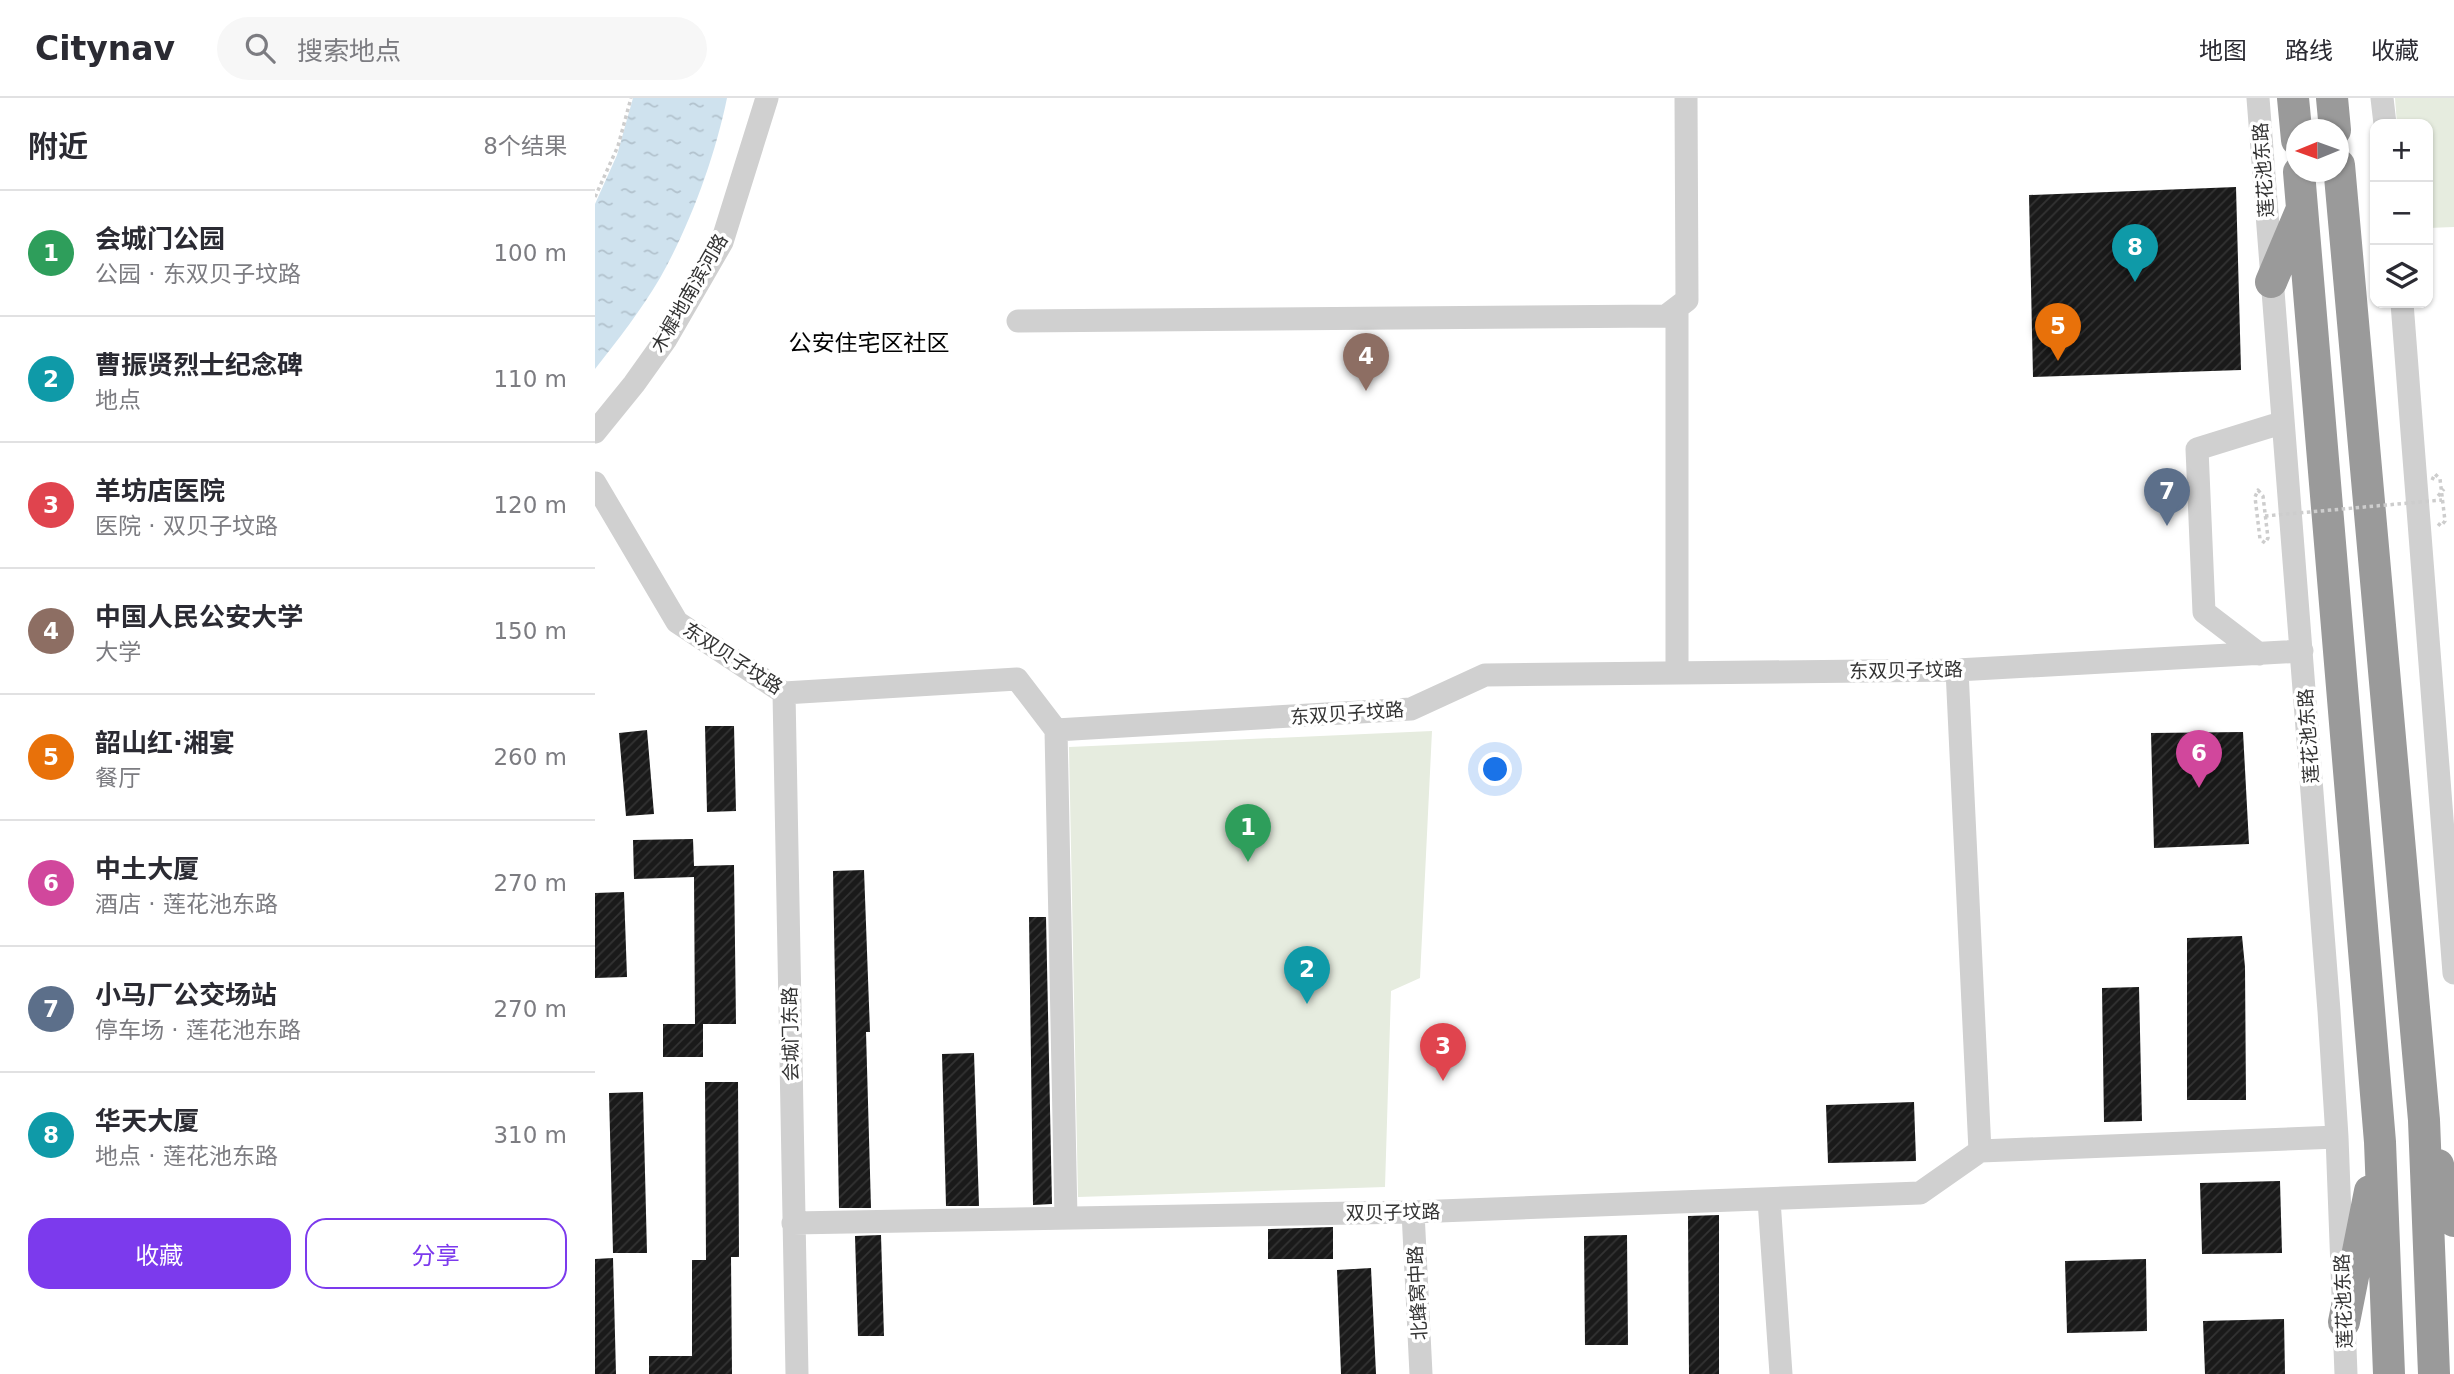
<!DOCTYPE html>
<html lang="zh">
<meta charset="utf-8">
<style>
:root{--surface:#fff;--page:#f7f7f7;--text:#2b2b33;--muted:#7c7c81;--line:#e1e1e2;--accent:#7c3aed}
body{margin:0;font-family:"DejaVu Sans","Noto Sans SC",sans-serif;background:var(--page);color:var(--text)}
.controls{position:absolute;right:21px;top:21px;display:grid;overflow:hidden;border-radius:14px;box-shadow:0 2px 5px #0004}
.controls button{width:63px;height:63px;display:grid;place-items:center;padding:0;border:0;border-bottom:2px solid var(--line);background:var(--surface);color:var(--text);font:35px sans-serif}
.compass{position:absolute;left:1691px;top:21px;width:63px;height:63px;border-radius:50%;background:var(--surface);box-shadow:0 2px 5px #0004;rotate:269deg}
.you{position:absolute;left:901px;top:672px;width:24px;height:24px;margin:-18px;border:5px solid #fff;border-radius:50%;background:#1a73e8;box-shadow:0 0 0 10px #1a73e833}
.badge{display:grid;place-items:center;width:46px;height:46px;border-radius:50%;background:var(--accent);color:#fff;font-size:23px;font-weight:700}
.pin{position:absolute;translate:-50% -58px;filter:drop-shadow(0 2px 4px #0008)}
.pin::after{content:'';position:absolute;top:37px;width:24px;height:21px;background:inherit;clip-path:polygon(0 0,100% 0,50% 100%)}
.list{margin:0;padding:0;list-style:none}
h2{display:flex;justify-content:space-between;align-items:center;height:91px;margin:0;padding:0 28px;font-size:30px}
h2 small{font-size:23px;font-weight:400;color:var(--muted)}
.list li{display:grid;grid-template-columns:46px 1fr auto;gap:21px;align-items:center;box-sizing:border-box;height:126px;padding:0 28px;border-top:2px solid var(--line)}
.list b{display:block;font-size:26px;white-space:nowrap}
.list p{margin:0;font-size:23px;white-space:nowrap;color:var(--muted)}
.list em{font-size:23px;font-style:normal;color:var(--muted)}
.actions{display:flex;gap:14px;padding:21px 28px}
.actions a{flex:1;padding:16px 0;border:2px solid var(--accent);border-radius:21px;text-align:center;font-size:24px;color:var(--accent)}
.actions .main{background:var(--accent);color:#fff}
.icon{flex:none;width:38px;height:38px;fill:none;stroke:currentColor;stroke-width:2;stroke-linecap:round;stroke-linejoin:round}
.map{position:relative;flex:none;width:1859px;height:1276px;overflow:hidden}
header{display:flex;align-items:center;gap:42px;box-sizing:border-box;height:98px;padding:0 35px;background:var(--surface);border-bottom:2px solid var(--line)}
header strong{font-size:33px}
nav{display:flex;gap:38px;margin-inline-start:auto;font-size:24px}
.search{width:490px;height:63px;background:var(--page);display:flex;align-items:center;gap:18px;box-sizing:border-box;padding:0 24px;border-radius:38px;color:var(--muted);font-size:26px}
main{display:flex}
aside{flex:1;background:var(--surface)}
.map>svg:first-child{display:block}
.green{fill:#e6ecdf}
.water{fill:url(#water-ripples)}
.building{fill:url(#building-hatch)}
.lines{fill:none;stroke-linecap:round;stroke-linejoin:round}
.path{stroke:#cdcdcd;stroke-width:3.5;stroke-dasharray:3.5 3.5;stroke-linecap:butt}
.minor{stroke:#d0d0d0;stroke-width:23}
.highway{stroke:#9a9a9a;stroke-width:32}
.path-bridge{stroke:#cdcdcd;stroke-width:3.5;stroke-dasharray:3.5 3.5;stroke-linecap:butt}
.labels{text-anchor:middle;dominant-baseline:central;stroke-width:7;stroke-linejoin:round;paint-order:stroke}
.street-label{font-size:19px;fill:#333;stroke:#fff}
.quarter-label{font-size:23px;fill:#000;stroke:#fff}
</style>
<header>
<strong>Citynav</strong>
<div class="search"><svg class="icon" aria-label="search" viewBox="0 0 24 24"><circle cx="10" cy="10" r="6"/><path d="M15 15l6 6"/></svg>搜索地点</div>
<nav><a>地图</a><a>路线</a><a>收藏</a></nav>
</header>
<main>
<aside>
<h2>附近<small>8个结果</small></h2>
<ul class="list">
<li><span class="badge" style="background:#2e9e5b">1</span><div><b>会城门公园</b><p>公园 · 东双贝子坟路</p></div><em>100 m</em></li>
<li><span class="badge" style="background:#0f9aa8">2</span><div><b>曹振贤烈士纪念碑</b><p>地点</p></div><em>110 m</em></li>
<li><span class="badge" style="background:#e0444e">3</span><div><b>羊坊店医院</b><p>医院 · 双贝子坟路</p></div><em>120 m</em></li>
<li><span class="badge" style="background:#8d6e63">4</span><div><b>中国人民公安大学</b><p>大学</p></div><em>150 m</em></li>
<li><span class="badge" style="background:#e8710a">5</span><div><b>韶山红·湘宴</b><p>餐厅</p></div><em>260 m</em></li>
<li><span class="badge" style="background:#d1479c">6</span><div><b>中土大厦</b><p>酒店 · 莲花池东路</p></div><em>270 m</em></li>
<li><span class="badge" style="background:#5c6f8a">7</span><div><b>小马厂公交场站</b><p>停车场 · 莲花池东路</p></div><em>270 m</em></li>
<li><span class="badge" style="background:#0f9aa8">8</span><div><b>华天大厦</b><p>地点 · 莲花池东路</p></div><em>310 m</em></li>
</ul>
<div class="actions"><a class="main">收藏</a><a>分享</a></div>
</aside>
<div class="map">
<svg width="1859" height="1276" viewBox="0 0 1859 1276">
<defs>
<pattern id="water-ripples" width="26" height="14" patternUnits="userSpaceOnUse" patternTransform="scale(1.75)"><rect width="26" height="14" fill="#cfe2ee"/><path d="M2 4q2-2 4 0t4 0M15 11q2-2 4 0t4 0" fill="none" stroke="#b2c2cd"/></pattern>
<pattern id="building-hatch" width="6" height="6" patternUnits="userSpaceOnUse" patternTransform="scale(1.75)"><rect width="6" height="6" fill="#1a1a1a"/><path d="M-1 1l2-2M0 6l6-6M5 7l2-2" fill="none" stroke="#333"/></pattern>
</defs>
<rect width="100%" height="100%" fill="#fff"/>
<path class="green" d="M1800 0H1859V129L1833 130V26H1802Z
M837 633 825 880 796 893 790 1089 483 1099 474 649Z"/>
<path class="water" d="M38 0H132C120 59 95 127 65 180 46 212 23 242 0 271V276V106L22 57Z"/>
<path class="building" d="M1641 89 1646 272 1438 279 1434 97Z
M110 628H139L141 713 112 714Z
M52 632 59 716 31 718 24 635Z
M1648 634 1654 746 1559 750 1556 635Z
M98 741 99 768 139 767 141 926H100L99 779 39 781 38 742Z
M269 772 275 934H271L276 1110H244L238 773Z
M29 794 32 879 0 880V795Z
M434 819H451L457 1106 438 1107Z
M1647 838 1650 869 1651 1002H1592V840Z
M1544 889 1547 1023 1509 1024 1507 890Z
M68 926H108V959H68Z
M379 955 384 1108H351L347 956Z
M110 984H143L144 1159H136L137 1276H54V1258H97V1162H111Z
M48 994 52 1155H18L14 995Z
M1319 1004 1321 1063 1233 1065 1231 1007Z
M1685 1083 1687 1155 1607 1156 1605 1085Z
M1124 1117V1276H1094L1093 1118Z
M738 1129V1161H673V1131Z
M286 1137 289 1238H263L260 1138Z
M1032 1137 1033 1247H990L989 1138Z
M18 1160 21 1276H0V1161Z
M1551 1161 1552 1233 1472 1235 1470 1163Z
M776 1170 781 1276H746L742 1172Z
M1689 1221 1690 1276H1610L1608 1223Z"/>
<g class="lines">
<path class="path" d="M0 99 23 48 36 0
M1663 392 1668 398 1673 440 1670 445 1665 441 1660 399Z
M1843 398 1849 391"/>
<path class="minor" d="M1663 0 1734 913 1742 1039 1751 1276
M1787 0 1790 26
M1807 205 1859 875
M1082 210V575
M423 223 1071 218 1092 202 1091 0
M0 334 39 286 71 241 127 144 172 0
M0 385 82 524 189 595 422 581 461 632 816 611 890 577 1362 572 1707 553
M1664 556 1609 514 1602 351 1686 325
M1362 572 1385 1053 1742 1039
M189 595 202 1276
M461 632 471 1120
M1174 1102 1186 1276
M818 1114 826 1276
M198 1125 818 1114 1325 1095 1385 1053"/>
<path class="highway" d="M1698 0 1702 42
M1737 0 1740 32
M1744 67 1829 1022 1839 1276
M1704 74 1785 1044 1794 1276
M1676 184 1706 113
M1843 1067 1859 1123
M1749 1224 1775 1093"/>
<path class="path-bridge" d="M1837 382 1840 376 1845 381 1850 423 1846 428 1841 424
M1670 418 1847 402"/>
</g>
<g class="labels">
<g class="street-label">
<text transform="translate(1668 72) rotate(-94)">莲花池东路</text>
<text transform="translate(94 195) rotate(-60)">木樨地南滨河路</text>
<text transform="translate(138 560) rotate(33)">东双贝子坟路</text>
<text transform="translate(1311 572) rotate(-1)">东双贝子坟路</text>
<text transform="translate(752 615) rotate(-4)">东双贝子坟路</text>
<text transform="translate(1713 638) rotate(-94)">莲花池东路</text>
<text transform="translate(195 936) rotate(-91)">会城门东路</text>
<text transform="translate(798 1114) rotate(-1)">双贝子坟路</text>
<text transform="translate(822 1195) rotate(-93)">北蜂窝中路</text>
<text transform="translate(1748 1203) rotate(-92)">莲花池东路</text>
</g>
<g class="quarter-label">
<text x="274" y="245">公安住宅区社区</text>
</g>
</g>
</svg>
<div class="controls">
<button>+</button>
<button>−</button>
<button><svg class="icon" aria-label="layers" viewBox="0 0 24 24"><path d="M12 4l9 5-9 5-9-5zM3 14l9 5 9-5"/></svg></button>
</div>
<svg class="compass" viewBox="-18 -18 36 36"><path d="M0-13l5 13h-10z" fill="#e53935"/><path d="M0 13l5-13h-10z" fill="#7c7c81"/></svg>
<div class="you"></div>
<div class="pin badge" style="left:653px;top:764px;background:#2e9e5b">1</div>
<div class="pin badge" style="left:712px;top:906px;background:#0f9aa8">2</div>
<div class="pin badge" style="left:848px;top:983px;background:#e0444e">3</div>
<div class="pin badge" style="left:771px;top:293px;background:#8d6e63">4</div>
<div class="pin badge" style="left:1463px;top:263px;background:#e8710a">5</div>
<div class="pin badge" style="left:1604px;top:690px;background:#d1479c">6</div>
<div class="pin badge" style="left:1572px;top:428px;background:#5c6f8a">7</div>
<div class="pin badge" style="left:1540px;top:184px;background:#0f9aa8">8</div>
</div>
</main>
